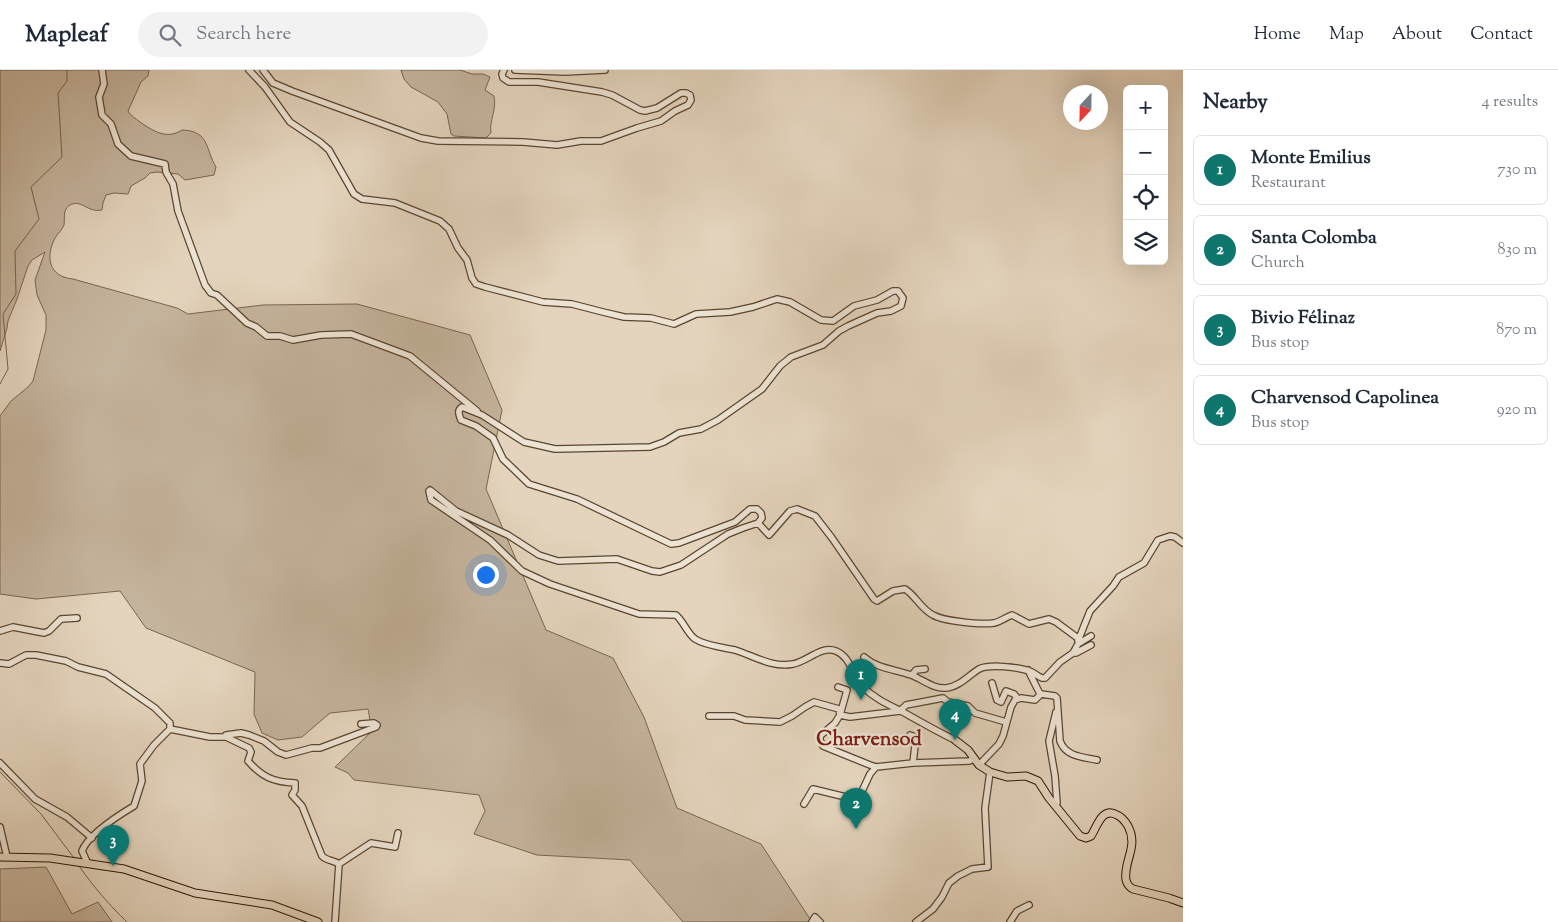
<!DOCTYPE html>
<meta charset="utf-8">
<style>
:root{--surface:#fff;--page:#f2f2f3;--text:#1f2937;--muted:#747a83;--line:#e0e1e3;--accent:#0f766e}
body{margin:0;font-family:"Sorts Mill Goudy",serif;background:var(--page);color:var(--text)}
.controls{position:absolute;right:15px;top:15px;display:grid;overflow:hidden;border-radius:8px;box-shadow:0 5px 20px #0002}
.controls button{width:45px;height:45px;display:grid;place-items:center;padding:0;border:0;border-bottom:1px solid var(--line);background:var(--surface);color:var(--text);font:25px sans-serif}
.compass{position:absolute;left:1063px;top:15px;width:45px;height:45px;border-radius:50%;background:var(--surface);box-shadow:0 5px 20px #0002;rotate:202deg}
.you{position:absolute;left:485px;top:504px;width:18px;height:18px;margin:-12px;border:4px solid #fff;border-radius:50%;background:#1a73e8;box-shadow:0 0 0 8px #1a73e833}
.badge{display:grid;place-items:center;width:32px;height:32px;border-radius:50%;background:var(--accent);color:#fff;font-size:16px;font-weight:700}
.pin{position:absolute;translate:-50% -41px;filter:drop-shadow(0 1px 2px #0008)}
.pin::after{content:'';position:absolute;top:26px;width:18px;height:15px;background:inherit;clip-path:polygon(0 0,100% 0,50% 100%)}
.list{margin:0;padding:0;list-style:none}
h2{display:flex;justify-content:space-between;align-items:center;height:65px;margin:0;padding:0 20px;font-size:21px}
h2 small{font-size:16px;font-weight:400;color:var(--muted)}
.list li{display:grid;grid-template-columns:32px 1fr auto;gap:15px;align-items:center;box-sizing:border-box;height:70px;margin:0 10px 10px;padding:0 10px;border:1px solid var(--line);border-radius:8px}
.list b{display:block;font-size:19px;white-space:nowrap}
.list p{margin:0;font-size:16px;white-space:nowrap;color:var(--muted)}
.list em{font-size:16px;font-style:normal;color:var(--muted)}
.icon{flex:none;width:28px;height:28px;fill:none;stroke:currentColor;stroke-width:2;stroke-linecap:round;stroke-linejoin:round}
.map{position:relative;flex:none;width:1183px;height:852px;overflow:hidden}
header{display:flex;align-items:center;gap:30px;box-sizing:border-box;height:70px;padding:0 25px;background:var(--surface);border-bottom:1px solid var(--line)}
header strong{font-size:24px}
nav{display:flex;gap:28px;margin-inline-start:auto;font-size:18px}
.search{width:350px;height:45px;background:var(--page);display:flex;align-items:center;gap:12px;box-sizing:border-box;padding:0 18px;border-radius:28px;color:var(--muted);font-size:19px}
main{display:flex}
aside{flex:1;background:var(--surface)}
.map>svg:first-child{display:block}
.green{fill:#c5b49d;stroke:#78654e}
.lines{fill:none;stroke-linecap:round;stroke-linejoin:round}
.stream{stroke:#74614b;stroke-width:1}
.minor-casing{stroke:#59462f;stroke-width:8}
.major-casing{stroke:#2b1600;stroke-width:9}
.minor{stroke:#ede3d4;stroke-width:5.5}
.major{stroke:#e4d4bd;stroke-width:7}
.labels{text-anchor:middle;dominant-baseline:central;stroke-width:4.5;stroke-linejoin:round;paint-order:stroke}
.quarter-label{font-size:20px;font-weight:bold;fill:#7a1f14;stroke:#ede3d4}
</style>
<header>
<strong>Mapleaf</strong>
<div class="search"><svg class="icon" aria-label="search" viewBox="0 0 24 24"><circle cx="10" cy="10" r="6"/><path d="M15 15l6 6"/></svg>Search here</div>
<nav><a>Home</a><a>Map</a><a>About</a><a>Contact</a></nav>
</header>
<main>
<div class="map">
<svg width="1183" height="852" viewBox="0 0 1183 852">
<rect width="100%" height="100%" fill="#e4d4bd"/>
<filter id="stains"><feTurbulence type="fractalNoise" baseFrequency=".004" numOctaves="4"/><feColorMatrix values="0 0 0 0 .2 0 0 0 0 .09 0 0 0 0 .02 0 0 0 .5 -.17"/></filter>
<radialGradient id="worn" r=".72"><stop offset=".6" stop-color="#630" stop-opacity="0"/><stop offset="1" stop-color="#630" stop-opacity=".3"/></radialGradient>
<path class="green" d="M0 0H149L148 6 141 12 128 41C132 47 135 48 140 52 153 61 167 70 182 60 210 61 205 79 216 97L214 105 185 110 178 104 157 102 150 103 145 108 131 116 128 124 114 123 106 125 103 133 102 140C100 140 97 141 94 140 87 139 80 131 72 134 62 138 65 147 64 155 62 160 58 163 55 168 45 187 49 207 73 209L177 238 188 244 263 235 357 234 470 265 502 340 486 419 546 560 613 588 644 647 677 738 761 774 812 852H683L630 790 537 785 474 764 485 741 479 725 354 710 348 703 335 697 372 661 368 639 330 643 302 667 278 670 262 663 254 644 255 602 146 558 120 521 36 529 0 524V346L11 331 28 317 33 311 46 260V245L37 225 35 210 45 182 32 190 28 196 17 229 8 251 7 258 0 281Z
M401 0H460L472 4H483L490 7 485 20 494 26C497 40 489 50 491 63L486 68 454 66 451 64 447 44 438 32 411 17 404 9Z
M46 797 72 844 98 832 112 852H0V799Z"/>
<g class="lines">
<path class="stream" d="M0 314 8 299 3 244 16 224 15 181 39 149 31 117 62 87 58 23 67 11V0
M0 702 41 744 74 788
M79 796C93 816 109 835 127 852"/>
<defs>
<path id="minor" d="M102 0 104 14 99 27 102 45 111 54 118 74 131 86 165 94 166 102 173 114 178 141 205 215 211 223 217 225 247 253 256 257 267 266H280L293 270 321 265 351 264 410 286 477 341
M249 0 265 17 290 52 320 72 329 80 354 124 362 129 395 133 440 151 449 159 458 178 467 190 472 208 476 214 485 217 543 232 572 234 603 242 624 247 651 248 674 254 696 244 730 242 753 237 777 229 790 232 821 250 833 251 854 236 877 230 893 221H898L903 228 901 236 891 241 877 243 848 256 839 261 823 275 791 287 780 296 762 319 718 350 701 359 679 363 664 372 650 377 555 379 524 372 482 345 462 337C457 340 459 345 461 350L476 356 493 368 503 389 529 414 577 429 671 474 679 473 735 452 750 439H757L761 443 762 448 758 453 743 458 728 464 681 495 660 502 652 501 617 489 558 491 539 485 508 465 456 441 430 420 429 421 431 430 490 470 522 501 550 514 639 544 676 545C684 552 687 563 695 569 706 576 722 577 735 580 754 586 772 598 793 594 807 592 821 575 836 581 851 587 852 606 863 617 874 628 887 634 901 641 919 651 936 661 955 670
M263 0 273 13 292 21 421 68 438 71 523 72 557 75 581 71H601L637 58 661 51 675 41 688 35 691 30 690 25 686 23H681L657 38 645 41 640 40 612 25 602 22 538 12H509L503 8 502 4 504 0
M515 0 565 2 605 0
M758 453 769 465 790 441 797 439 815 446 832 468 874 529 877 531 893 521 905 519C915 525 921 539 933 545 943 551 981 555 994 553 1000 552 1006 547 1012 545L1029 554 1049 549 1056 552 1079 569
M0 561 13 557 44 563 49 561 61 549 77 548
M1078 571 1090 541 1113 516 1119 507 1144 493 1158 470 1170 466 1175 467 1183 473
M1073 583H1076L1091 575
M864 587C878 599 894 599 911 605 922 609 933 619 946 618 959 617 969 605 979 599 990 594 1018 597 1029 601 1034 602 1037 606 1042 608H1045L1060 592 1073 583 1078 574 1091 566
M0 593 9 594 26 585H36L66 591 78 597 106 604 155 638 170 653V659
M1028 600 1039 622 1041 624 1055 626 1057 628 1060 671C1066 687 1083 687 1097 690
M912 605 916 600 925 599
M992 613 997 630 1001 632 1006 621 1014 624 1018 629
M838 617 847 620 840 645 850 647 900 641 906 635 943 628 948 632 968 636 975 643 1006 652
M709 646H734L745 650 780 652 792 646 805 637 814 632 839 639 840 645 835 653 820 666V670L823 676 870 695 876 697 913 693 969 691 974 689
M910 665 916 667 913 693
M226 667V665L241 663 249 665 264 671 278 682 286 685 312 678H320L376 657 377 655 374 653 361 654
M0 693 35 729 67 747 92 768
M979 695 999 674 1003 666 1011 637 1015 630 1021 628 1035 630 1041 624
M804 734 813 719 858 730 870 704 876 697
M1055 735 1057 733 1055 706 1049 671 1056 642
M0 757 7 787
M87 792 82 781C88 765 119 745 134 736L142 711 140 694 154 675 170 659 210 667H226L249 678 251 682 248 691C262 707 273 712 295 713V720L292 725 302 736 322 786C327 791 333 790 339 794
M335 852 339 794 371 773 395 777 398 763
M812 852 815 847 820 852
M916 852 933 839 942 827 949 813 958 806 972 799 988 797 985 738 990 702
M1010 852 1017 841 1029 835"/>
<path id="major" d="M955 670 968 680 979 695 990 702 1007 707 1026 706 1038 711 1049 728 1080 766 1086 768 1091 766C1097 757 1102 736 1117 745 1122 747 1125 751 1128 756 1139 777 1123 791 1126 810 1127 814 1129 817 1133 819L1169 828 1183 833
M0 787 50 788 124 799 195 823 272 835 318 852"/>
</defs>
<use href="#minor" class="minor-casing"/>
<use href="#major" class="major-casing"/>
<use href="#minor" class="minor"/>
<use href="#major" class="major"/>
</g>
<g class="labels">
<g class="quarter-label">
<text x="869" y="670">Charvensod</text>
</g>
</g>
<rect width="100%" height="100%" filter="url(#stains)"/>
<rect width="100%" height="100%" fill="url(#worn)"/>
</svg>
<div class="controls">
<button>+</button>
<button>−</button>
<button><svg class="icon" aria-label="locate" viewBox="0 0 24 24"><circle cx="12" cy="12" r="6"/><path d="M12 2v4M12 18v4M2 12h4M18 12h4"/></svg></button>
<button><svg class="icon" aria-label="layers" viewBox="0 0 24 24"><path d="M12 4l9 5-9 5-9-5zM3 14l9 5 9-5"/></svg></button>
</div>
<svg class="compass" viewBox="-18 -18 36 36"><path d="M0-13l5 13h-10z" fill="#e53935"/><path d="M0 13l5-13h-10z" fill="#747a83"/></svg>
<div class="you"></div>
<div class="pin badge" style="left:861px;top:630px">1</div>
<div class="pin badge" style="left:856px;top:759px">2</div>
<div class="pin badge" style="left:113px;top:796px">3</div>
<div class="pin badge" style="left:955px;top:670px">4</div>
</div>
<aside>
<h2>Nearby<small>4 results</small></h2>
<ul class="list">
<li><span class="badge">1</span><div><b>Monte Emilius</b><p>Restaurant</p></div><em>730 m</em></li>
<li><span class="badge">2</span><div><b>Santa Colomba</b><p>Church</p></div><em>830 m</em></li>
<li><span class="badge">3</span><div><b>Bivio Félinaz</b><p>Bus stop</p></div><em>870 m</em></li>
<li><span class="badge">4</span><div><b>Charvensod Capolinea</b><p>Bus stop</p></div><em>920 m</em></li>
</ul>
</aside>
</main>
